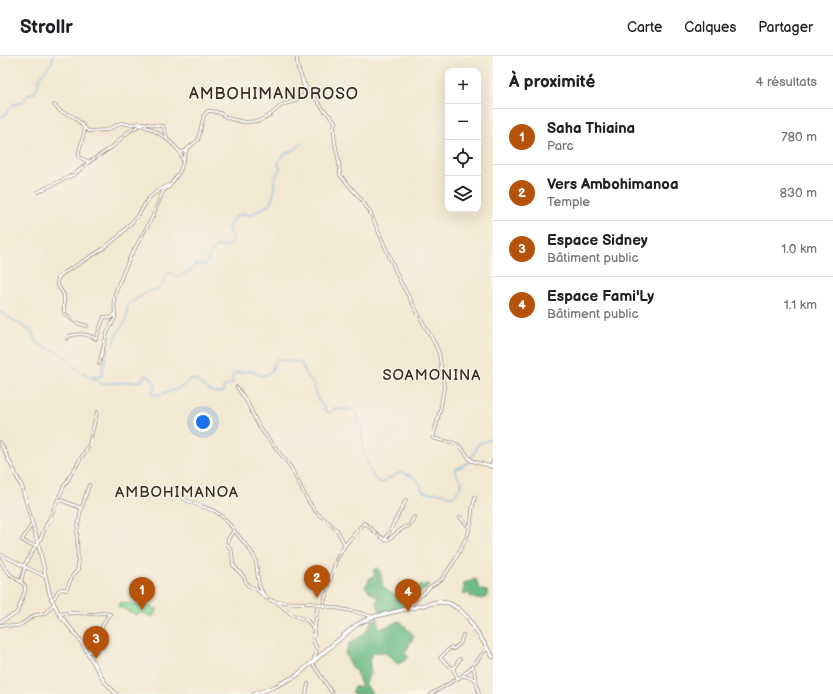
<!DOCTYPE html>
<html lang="fr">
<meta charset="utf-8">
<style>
:root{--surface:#fff;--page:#f2f2f2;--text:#202124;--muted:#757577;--line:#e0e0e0;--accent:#b45309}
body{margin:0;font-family:"Balsamiq Sans",sans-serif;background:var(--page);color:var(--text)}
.controls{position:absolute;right:12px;top:12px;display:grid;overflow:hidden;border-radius:8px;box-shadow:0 4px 16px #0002}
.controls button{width:36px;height:36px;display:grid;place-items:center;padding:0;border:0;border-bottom:1px solid var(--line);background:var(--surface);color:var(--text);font:20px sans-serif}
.you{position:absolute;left:203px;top:366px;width:14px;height:14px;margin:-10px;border:3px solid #fff;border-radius:50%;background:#1a73e8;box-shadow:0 0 0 6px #1a73e833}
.badge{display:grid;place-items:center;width:26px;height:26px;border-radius:50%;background:var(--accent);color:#fff;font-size:13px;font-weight:700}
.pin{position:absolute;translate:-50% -33px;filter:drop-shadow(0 1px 2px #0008)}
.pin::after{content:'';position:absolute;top:21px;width:14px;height:12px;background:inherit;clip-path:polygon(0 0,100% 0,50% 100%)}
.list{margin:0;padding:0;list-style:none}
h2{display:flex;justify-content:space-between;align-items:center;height:52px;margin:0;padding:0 16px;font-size:17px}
h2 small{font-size:13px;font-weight:400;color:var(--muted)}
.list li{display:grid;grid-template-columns:26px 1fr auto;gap:12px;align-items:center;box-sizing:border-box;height:56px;padding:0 16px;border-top:1px solid var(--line)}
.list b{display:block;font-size:15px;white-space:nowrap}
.list p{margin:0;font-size:13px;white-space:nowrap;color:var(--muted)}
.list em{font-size:13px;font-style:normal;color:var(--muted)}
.icon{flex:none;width:22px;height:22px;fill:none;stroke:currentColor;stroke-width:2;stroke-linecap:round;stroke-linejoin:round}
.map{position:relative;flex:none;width:493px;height:638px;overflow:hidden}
header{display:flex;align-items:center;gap:24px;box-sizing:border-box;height:56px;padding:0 20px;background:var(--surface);border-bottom:1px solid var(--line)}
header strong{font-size:19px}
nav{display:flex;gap:22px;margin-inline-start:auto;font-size:14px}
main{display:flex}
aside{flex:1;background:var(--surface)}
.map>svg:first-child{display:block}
.green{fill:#87dc9f;stroke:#61835e}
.forest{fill:#6dbc86;stroke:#547352}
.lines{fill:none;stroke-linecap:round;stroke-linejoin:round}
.stream{stroke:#70b0e4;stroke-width:1}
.minor-casing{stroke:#978978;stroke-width:3.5}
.tertiary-casing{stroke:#978978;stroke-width:4}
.secondary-casing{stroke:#978978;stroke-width:4.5}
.minor{stroke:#fff;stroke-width:2}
.tertiary{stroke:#fff;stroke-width:2.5}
.secondary{stroke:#fff;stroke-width:3}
.labels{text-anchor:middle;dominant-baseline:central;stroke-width:3;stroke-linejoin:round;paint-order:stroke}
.neighbourhood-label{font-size:15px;letter-spacing:1px;fill:#3b2a1e;stroke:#f7f3e8}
.quarter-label{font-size:16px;letter-spacing:1px;fill:#3b2a1e;stroke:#f7f3e8}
</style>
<header>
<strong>Strollr</strong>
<nav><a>Carte</a><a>Calques</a><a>Partager</a></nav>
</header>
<main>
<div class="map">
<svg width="493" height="638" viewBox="0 0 493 638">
<rect width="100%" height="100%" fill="#f7f3e8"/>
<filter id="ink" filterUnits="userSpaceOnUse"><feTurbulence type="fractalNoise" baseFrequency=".025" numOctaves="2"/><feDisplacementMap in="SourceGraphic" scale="8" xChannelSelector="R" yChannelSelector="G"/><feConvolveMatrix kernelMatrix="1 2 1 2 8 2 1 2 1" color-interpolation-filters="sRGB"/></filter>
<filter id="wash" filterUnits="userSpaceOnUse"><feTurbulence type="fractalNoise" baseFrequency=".012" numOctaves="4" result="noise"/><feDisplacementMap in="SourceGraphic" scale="16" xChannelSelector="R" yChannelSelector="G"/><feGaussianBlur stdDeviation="0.9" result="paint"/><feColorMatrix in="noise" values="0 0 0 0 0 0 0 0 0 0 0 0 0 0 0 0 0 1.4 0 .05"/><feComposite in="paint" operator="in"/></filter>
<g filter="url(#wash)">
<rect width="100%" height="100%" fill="#f3e8d1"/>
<path class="green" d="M120 546 136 549 153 550V553H158L152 561 144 557H139L138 559 128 556V554L118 551Z"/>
<path class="forest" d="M377 512C388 526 373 528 397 540L405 538 412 532 428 528 429 530 426 534 422 535 418 540 403 551 399 553 381 557 376 545 379 542 370 536 365 531 370 522 375 519 373 514Z
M476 523C478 530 479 534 487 535L488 538 485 542 476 543 470 540 468 537 464 539 462 536 464 533V527Z
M378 563V569L380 573 400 565 414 580 405 597 409 601 406 604 398 608C387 601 389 593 373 597L369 603 371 617 368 621 366 628 372 638H353L352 636 354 631H362L356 616 351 610 345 597 349 588 363 579 370 570 372 564Z"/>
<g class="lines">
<path class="stream" d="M0 61 6 58 9 53 13 49 24 45 28 38 35 37 40 21 52 6 53 0
M0 256 31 275 38 288 58 296 64 300 79 315 97 324 102 328 142 325 145 319 149 320 156 328V331L152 336 153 339C159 340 182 332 186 328 188 326 188 324 190 323 205 326 206 340 224 336L223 331 228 329 233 328 232 320 235 317C239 317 244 315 248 315 259 315 258 324 271 316L275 305 278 303 301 307 308 322 314 329 316 339 319 346 324 350 325 355 330 357 334 353 350 354 354 353 358 359 359 367 362 372 363 395 366 405 374 422 379 426 384 427 387 423 396 419 400 416C409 418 415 421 421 429V433C427 439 433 436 441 437 446 438 448 441 454 440L460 432 462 425 458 421 455 413C470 408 472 403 478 388L493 382
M93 321 102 320 103 310 108 296 114 288 117 277 125 266 127 259V249L149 235 157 234 163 228 164 222 169 217H172L174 220H183L185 217 191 215 196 208 205 209 208 205V201L217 190 223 191 230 189 233 184 228 173C229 167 236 157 244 158 246 158 248 159 250 159L257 156 259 153C267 153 274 144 274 135 275 131 273 127 275 122 276 118 279 116 280 111L278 109C279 106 280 102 283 100 288 94 297 95 302 87"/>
</g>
</g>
<g filter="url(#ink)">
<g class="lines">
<defs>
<path id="minor" d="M297 0V10L305 29 324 54 335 65C331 83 340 100 340 119L361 143 370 156 400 225 435 288 439 297 444 331 441 350 433 382C453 389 456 381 469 402
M54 49 60 55 74 61 88 75 107 74 121 67C130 70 135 67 143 67 150 68 156 70 163 70L167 82
M78 65C92 73 77 88 79 101L89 106
M140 69C154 72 171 85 180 96L186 95
M180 96 183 105
M38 136 75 118 89 106 111 92 128 76 140 69
M87 270 77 267 64 257V239L57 228 58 222 62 218 103 193 119 180 139 158 148 143 156 136 169 129
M67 283 69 280C79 277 88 278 96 283L104 261 111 262 115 258
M99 308 107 277 115 262 114 240 118 229 130 201 152 162 163 135 169 131 180 115 187 93 198 84 204 59 208 55H212L220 57 227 62 244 66 259 65 270 59 282 49 295 45 303 40 305 34 302 25
M237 331 247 346 259 371 290 410 308 445 317 457 337 474 345 489
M472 405 493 411
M491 411 493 405
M178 437C183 447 206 450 216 456 222 460 229 467 233 473 240 482 248 490 254 500 260 512 253 534 270 544 279 548 299 546 309 547 316 547 323 550 330 551 344 554 359 555 372 561
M58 443 81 452
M460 461 470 472
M31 470 22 484 28 488 36 489
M234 474 228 483V489L232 496 233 509 244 521 247 529 256 533 266 542
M385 484 406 444
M0 498 46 521
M0 504C4 511 8 518 15 522 19 525 22 525 25 530V535L17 557 0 566
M21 525 25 511 24 510 35 491 38 488 64 430 89 389 97 356
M51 543 55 541 58 535 62 533 66 534 73 519 78 514 77 476 81 454 89 429
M278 547 291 558 308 565 313 573
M318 548 313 584 317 593 313 608 332 637
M323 550 336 504 345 489 364 467C373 472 377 481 387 484 395 480 401 471 409 470L414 461
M409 551 431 530 442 523 455 504 468 478 471 467 472 455 475 441
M59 558C69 556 80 557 91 558 98 558 103 556 110 558 102 565 97 586 97 596L93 597 90 595 87 596
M0 569 17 570 22 568 35 559 44 558 54 548
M453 613 460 603
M463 620 470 621 476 624
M459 622 457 621 453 613 440 602 451 591 453 593 460 588 463 579
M306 638 308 628
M431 638 462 620 473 610
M479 638 473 610 487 592"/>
<path id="tertiary" d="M0 386 22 431 39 491 50 539 59 558 80 584 104 625 116 638
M469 402 472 405"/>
<path id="secondary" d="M254 638 274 631 296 620 356 569 372 561 437 546 449 547 459 553 468 562 493 601"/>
</defs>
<use href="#minor" class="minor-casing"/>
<use href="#tertiary" class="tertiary-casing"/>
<use href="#secondary" class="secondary-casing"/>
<use href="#minor" class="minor"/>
<use href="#tertiary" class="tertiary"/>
<use href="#secondary" class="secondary"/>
</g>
</g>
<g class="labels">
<g class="neighbourhood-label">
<text x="432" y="319">SOAMONINA</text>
<text x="177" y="436">AMBOHIMANOA</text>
</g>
<g class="quarter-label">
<text x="274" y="38">AMBOHIMANDROSO</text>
</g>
</g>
</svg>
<div class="controls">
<button>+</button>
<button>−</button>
<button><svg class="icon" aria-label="locate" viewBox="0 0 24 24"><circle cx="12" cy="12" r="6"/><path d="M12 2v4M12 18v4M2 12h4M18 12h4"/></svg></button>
<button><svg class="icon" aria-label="layers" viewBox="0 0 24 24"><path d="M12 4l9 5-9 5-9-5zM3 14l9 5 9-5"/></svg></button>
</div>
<div class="you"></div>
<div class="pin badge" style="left:142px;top:554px">1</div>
<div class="pin badge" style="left:317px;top:542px">2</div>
<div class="pin badge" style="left:96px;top:603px">3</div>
<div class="pin badge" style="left:408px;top:556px">4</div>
</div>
<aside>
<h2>À proximité<small>4 résultats</small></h2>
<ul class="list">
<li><span class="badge">1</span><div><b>Saha Thiaina</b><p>Parc</p></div><em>780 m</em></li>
<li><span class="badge">2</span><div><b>Vers Ambohimanoa</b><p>Temple</p></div><em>830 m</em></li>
<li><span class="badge">3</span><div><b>Espace Sidney</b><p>Bâtiment public</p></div><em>1.0 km</em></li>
<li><span class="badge">4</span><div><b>Espace Fami'Ly</b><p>Bâtiment public</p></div><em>1.1 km</em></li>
</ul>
</aside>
</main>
